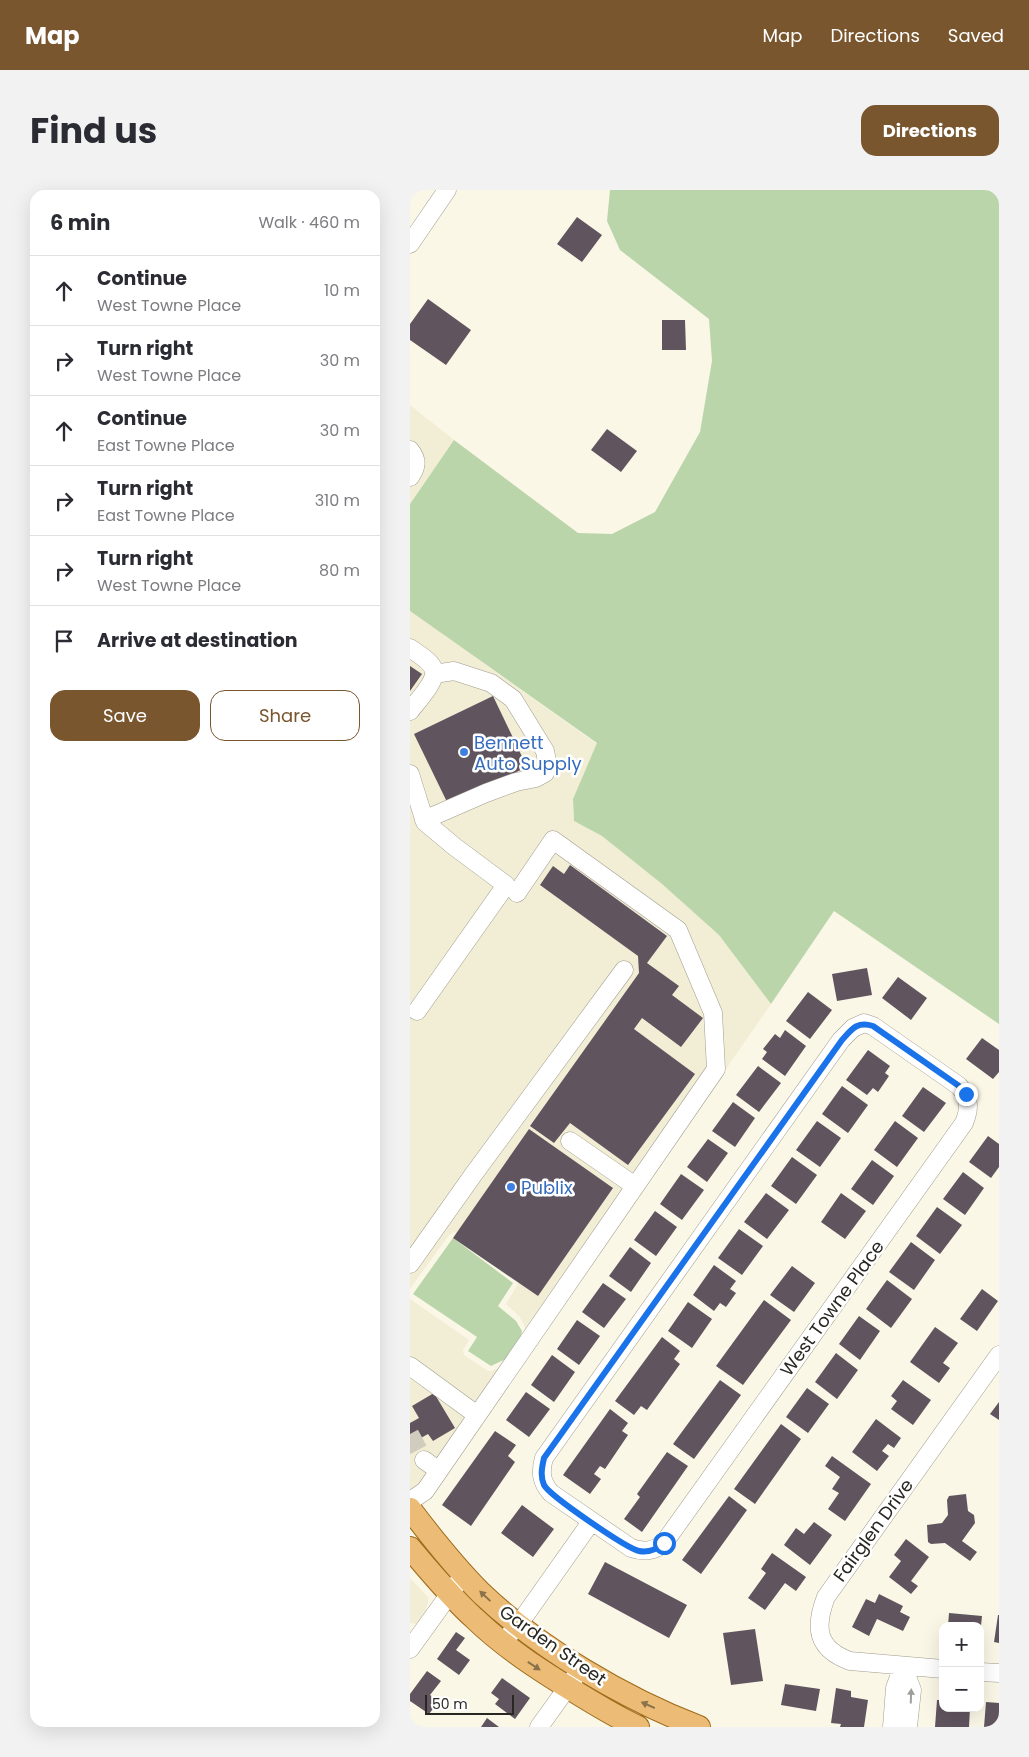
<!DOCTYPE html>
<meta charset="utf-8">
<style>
:root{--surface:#fff;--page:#f2f2f3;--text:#2b2b33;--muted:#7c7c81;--line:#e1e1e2;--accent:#79562e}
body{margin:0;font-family:Poppins,sans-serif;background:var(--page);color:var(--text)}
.controls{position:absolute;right:15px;bottom:15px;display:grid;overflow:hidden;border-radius:10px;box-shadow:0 5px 20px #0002}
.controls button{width:45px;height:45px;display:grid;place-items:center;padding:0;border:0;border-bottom:1px solid var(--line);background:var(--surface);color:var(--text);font:25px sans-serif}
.scale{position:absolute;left:15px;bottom:12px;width:89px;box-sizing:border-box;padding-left:5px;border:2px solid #282721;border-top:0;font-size:14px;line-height:18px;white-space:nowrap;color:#282721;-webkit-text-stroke:4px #fff;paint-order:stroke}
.stop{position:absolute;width:15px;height:15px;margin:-11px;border:4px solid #1a73e8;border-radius:50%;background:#fff}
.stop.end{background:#1a73e8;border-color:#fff;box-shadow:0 1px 5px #0008}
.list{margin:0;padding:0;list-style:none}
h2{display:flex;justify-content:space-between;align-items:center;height:65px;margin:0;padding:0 20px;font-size:21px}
h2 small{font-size:16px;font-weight:400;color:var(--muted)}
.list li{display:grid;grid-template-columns:32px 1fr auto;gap:15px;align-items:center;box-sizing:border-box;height:70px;padding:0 20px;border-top:1px solid var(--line)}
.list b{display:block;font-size:19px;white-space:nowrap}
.list p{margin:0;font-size:16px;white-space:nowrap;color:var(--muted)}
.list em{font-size:16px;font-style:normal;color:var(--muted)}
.actions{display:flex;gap:10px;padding:15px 20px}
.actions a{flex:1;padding:11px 0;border:1px solid var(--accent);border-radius:15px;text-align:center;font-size:18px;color:var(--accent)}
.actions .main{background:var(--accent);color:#fff}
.icon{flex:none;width:28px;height:28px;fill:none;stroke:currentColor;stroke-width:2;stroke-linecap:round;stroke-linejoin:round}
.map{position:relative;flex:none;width:589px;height:1537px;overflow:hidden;border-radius:15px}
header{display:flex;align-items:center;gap:30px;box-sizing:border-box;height:70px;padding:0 25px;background:var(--accent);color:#fff}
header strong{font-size:24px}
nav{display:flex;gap:28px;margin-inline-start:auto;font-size:18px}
.intro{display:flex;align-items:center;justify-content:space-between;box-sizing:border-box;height:120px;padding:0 30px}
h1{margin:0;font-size:35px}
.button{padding:12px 22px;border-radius:15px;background:var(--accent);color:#fff;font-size:18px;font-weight:700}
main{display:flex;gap:30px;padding:0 30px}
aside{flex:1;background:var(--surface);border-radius:15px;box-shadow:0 5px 20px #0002}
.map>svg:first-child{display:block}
.built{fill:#f2edd5}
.green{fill:#bbd5ab}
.building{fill:#60555f}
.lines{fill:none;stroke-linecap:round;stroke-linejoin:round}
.minor-tunnel{stroke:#d0cdbf;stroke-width:18;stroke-dasharray:18 9;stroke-linecap:butt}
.minor-casing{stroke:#a09c8d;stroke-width:19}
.major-casing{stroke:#9f6b1c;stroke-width:24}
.minor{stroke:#fff;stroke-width:18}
.major{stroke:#ecbc76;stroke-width:22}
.oneway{fill:#8a724c}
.oneway2{fill:#9e9e9b}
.route{stroke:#1a73e8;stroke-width:6}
.shop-dot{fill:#3f7fe0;stroke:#fff;stroke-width:2}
.labels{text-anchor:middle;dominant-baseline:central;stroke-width:5;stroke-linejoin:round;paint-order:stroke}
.shop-label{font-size:18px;fill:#366cbe;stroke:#fff;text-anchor:start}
.street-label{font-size:18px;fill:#282721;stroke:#fff}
</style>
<header>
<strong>Map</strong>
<nav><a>Map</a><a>Directions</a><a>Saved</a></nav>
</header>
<div class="intro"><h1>Find us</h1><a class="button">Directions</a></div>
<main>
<aside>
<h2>6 min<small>Walk · 460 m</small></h2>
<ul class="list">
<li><svg class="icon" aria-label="ahead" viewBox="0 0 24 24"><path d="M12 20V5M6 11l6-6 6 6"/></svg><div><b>Continue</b><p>West Towne Place</p></div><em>10 m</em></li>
<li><svg class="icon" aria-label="right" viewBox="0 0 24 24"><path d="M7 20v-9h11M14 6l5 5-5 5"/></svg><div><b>Turn right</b><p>West Towne Place</p></div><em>30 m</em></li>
<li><svg class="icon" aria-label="ahead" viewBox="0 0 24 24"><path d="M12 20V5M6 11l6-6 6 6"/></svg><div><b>Continue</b><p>East Towne Place</p></div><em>30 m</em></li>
<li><svg class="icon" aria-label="right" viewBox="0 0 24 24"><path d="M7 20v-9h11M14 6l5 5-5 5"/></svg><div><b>Turn right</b><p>East Towne Place</p></div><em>310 m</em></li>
<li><svg class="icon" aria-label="right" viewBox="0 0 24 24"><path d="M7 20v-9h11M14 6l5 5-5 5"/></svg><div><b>Turn right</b><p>West Towne Place</p></div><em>80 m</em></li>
<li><svg class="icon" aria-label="arrive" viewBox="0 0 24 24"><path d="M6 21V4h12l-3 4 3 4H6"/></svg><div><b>Arrive at destination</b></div></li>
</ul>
<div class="actions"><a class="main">Save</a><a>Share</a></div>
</aside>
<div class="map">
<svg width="589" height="1537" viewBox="0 0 589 1537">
<rect width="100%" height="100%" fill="#faf7e6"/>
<path class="built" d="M0 215 44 250 0 314Z
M0 421 187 554 163 609 164 631 192 646 252 694 309 745 361 814 13 1315 0 1301V1109L59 1150 53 1160 54 1165 78 1181H81L101 1173 117 1142 110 1127 96 1114 108 1094V1091L47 1043 44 1042 39 1045 0 1099Z
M0 1388 19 1408 13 1430 10 1435 0 1433Z"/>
<path class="green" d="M200 0H589V834L424 721 361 814 309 745 252 694 192 646 164 631 163 609 187 553 0 421V314L44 250 168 343 202 344 245 322 290 242 302 171 299 129 210 60 197 31Z
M43 1048 103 1093 88 1116 106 1131 112 1141 109 1155 98 1168 81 1176 58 1161 67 1147 3 1104Z"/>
<path class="building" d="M167 27 192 45 172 72 147 54Z
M18 109 61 140 36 175 0 150V134Z
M252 130H275L276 160H252Z
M197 239 227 261 211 282 181 260Z
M0 476 12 484 0 501Z
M83 506 117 577 38 614 4 544Z
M160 675 257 746 237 773 269 796 262 805 293 828 271 857 232 828 224 839 285 884 218 975 160 933 144 953 120 936 229 783 228 766 130 695 143 676 154 684Z
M457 778 462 805 427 811 422 784Z
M488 787 517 808 501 830 472 808Z
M398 802 422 820 400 849 376 831Z
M375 840 396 856 375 886 352 869 357 862 353 859 365 844 370 848Z
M572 848 589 860V882L583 889 556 869Z
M458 860 480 876 475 883 479 886 468 902 463 898 457 905 436 890Z
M348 876 371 893 349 922 326 905Z
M432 896 458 915 438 943 412 924Z
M513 897 536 913 514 942 492 926Z
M323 912 345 928 325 957 302 941Z
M407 931 431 948 410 977 386 960Z
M485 931 508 948 487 977 464 960Z
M119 939 203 998 128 1106 43 1048Z
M578 946 589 954V977L581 988 559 972Z
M298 949 318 963 297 992 277 977Z
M382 967 407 985 386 1014 361 996Z
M462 970 484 986 463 1015 441 999Z
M553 982 574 998 555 1025 533 1009Z
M271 984 294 1000 272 1030 250 1014Z
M356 1003 379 1020 357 1049 334 1032Z
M431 1003 456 1021 435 1049 411 1032Z
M527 1017 552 1035 530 1064 506 1046Z
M245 1021 267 1037 246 1066 224 1050Z
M329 1039 353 1056 332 1085 308 1068Z
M501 1052 525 1070 504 1100 479 1082Z
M220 1057 241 1073 221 1102 199 1086Z
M304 1075 326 1091 320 1099 326 1103 316 1117 310 1113 304 1121 283 1105Z
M382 1076 405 1093 384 1122 360 1105Z
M477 1090 502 1109 481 1138 456 1119Z
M193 1093 216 1109 194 1138 172 1122Z
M572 1099 588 1111 567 1141 550 1129Z
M354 1110 381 1130 333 1195 306 1176Z
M278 1112 302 1129 282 1158 258 1141Z
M449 1126 470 1141 450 1170 429 1154Z
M167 1130 190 1146 169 1175 147 1159Z
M525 1137 548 1153 533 1173 540 1178 529 1193 500 1172Z
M252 1147 270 1161 264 1169 270 1174 237 1220 231 1216 224 1225 205 1211Z
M426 1163 448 1180 427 1209 405 1192Z
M142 1165 165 1182 144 1212 121 1195Z
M310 1190 331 1205 284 1269 263 1254Z
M493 1190 521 1210 503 1235 481 1219 487 1211 481 1206Z
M397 1198 419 1214 398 1243 376 1227Z
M116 1202 140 1219 119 1247 96 1230Z
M24 1203 45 1238 23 1251 18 1244 0 1254V1233L9 1228 2 1216Z
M589 1212V1230L580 1224Z
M200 1219 218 1233 212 1241 218 1245 195 1279 190 1276 184 1284 191 1289 180 1304 153 1285Z
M466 1229 491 1248 484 1258 478 1254 472 1261 479 1266 467 1281 442 1262Z
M371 1234 391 1249 345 1314 324 1299Z
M85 1241 106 1255 98 1266 105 1272 61 1336 32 1315Z
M257 1262 278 1276 232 1342 214 1329 230 1307 227 1304Z
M422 1266 461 1294 435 1331 418 1319 429 1303 422 1299 430 1287 415 1276Z
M556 1304 558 1321 564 1325 565 1333 552 1351 567 1362 560 1371 535 1353 521 1354 518 1352 517 1335 532 1333 538 1325 537 1310 539 1306Z
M319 1306 337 1320 291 1384 272 1370Z
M112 1315 144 1339 123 1367 91 1343Z
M404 1332 422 1345 400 1375 374 1355 386 1338 394 1344Z
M496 1349 519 1367 501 1391 508 1396 501 1404 479 1387 491 1371 484 1365Z
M362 1363 396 1387 386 1401 375 1393 355 1420 338 1408 356 1383 351 1379Z
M195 1372 277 1415 259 1448 178 1404Z
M469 1404 493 1416 490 1422 500 1427 493 1441 467 1429 459 1446 442 1437 456 1409 465 1413Z
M539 1423 572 1426 571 1436H538Z
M588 1425H589V1453L584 1452Z
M345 1439 353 1491 321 1495 313 1443Z
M46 1442 55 1448 46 1460 60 1470 49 1485 27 1469Z
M17 1481 31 1491 20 1505 29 1511 19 1524 0 1511V1504Z
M92 1488 120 1508 105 1529 85 1514 89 1509 81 1503Z
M375 1494 410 1499 406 1521 371 1515Z
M426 1498 441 1501V1507L458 1510 454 1537H430L431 1534 421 1533Z
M527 1510H533V1518H560L559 1537H525Z
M576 1512 589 1513V1537H574Z
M77 1528 89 1537H71Z"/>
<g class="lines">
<path class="minor-tunnel" d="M0 1244 14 1270"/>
<defs>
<path id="minor" d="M0 54 37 0
M0 260C8 270 7 277 0 287
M0 458C8 464 21 471 24 480 28 489 6 513 0 521
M0 584 15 632 45 657 96 695 7 821
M14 630 76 603 106 592 126 588 135 583 138 576 135 561 103 509 81 493 44 481 24 484
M454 833 463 836 549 896C560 909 560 918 554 933L254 1353C243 1362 233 1362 221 1358L141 1303C131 1292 130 1282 134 1268L431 850 443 838Z
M160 951 225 996
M0 1074 63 985 214 780
M0 1176 67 1225
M14 1270 28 1280
M0 1311 15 1301 306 879 303 823 268 740 143 650 107 703
M93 1453 116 1424 181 1332
M0 1459 54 1384
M493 1476 502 1500 498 1537
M533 1479 440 1471C407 1459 404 1438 416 1407L589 1165
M570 1482 589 1483
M129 1537 165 1487
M482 1537 485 1498 493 1476"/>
<path id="major" d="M0 1319C22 1348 45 1377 71 1403 129 1458 215 1509 289 1537
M0 1358C20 1382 41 1407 64 1428 96 1459 134 1483 172 1506 190 1517 208 1528 228 1537"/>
</defs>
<use href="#minor" class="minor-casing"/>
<use href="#major" class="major-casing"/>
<use href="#minor" class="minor"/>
<use href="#major" class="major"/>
</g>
<defs><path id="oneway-solid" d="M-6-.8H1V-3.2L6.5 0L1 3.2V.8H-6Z" transform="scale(1.25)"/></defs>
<g class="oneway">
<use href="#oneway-solid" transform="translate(75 1406) rotate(-137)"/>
<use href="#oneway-solid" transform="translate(124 1476) rotate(33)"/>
<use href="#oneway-solid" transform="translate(238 1515) rotate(-156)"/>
</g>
<use class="oneway2" href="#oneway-solid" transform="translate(501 1506) rotate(-88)"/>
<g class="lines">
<path class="route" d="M254 1353C247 1359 238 1363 229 1361 216 1358 140 1306 134 1295 130 1286 132 1277 134 1268L432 850C442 839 447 831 463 836L549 896 556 904"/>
</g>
<g class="shop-dot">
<circle cx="54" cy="562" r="5"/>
<circle cx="101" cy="997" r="5"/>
</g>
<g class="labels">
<g class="shop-label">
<text x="64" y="552">Bennett<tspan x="64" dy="21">Auto Supply</tspan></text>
<text x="111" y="997">Publix</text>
</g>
<g class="street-label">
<text transform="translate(422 1118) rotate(-54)">West Towne Place</text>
<text transform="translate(463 1340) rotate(-54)">Fairglen Drive</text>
<text transform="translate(143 1455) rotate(35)">Garden Street</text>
</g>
</g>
</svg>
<div class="controls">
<button>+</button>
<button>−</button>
</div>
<div class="scale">50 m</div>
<div class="stop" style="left:254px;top:1353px"></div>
<div class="stop end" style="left:556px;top:904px"></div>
</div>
</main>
